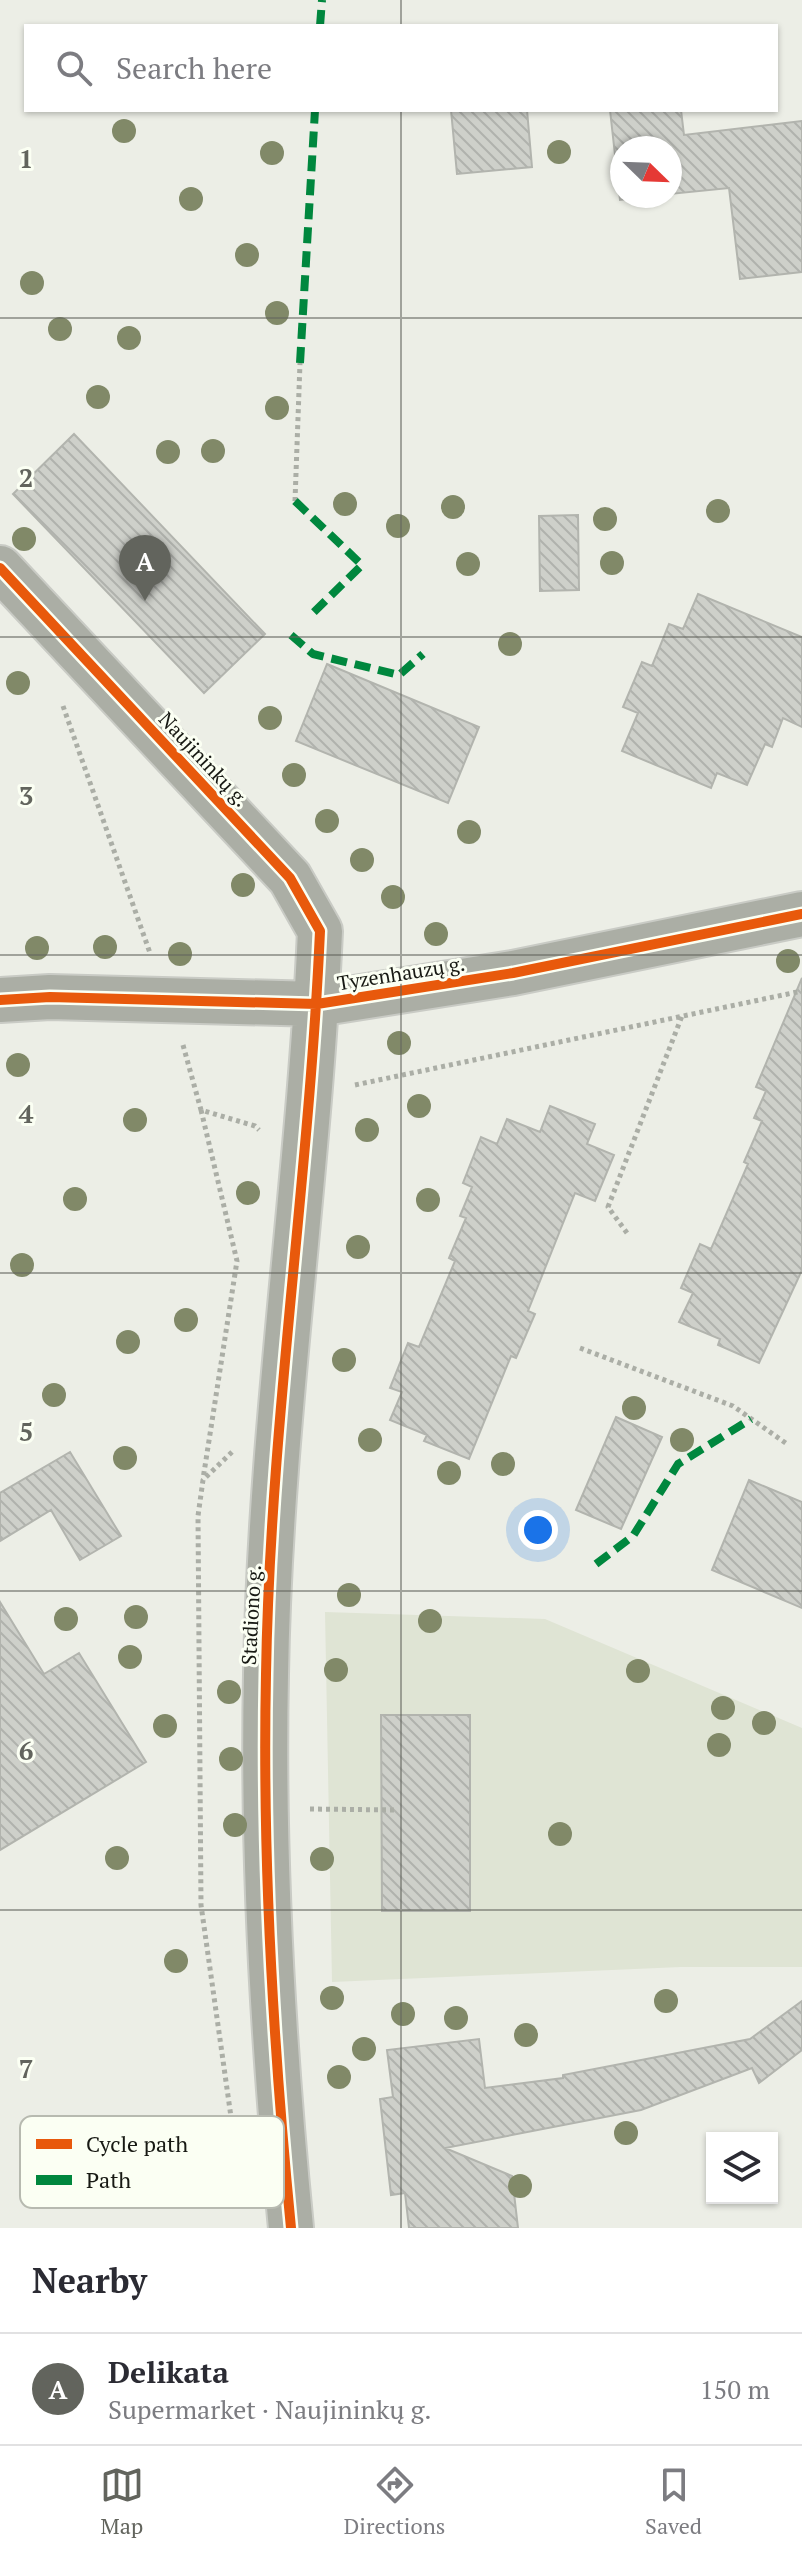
<!DOCTYPE html>
<meta charset="utf-8">
<style>
:root{--surface:#fff;--page:#f7f7f7;--text:#2b2b33;--muted:#7c7c81;--line:#e1e1e2;--accent:#62645d}
body{margin:0;font-family:"PT Serif",serif;background:var(--page);color:var(--text)}
.controls{position:absolute;right:24px;bottom:24px;display:grid;overflow:hidden;border-radius:0px;box-shadow:0 2px 6px #0004}
.controls button{width:72px;height:72px;display:grid;place-items:center;padding:0;border:0;border-bottom:2px solid var(--line);background:var(--surface);color:var(--text);font:40px sans-serif}
.compass{position:absolute;left:610px;top:136px;width:72px;height:72px;border-radius:50%;background:var(--surface);box-shadow:0 2px 6px #0004;rotate:113deg}
.you{position:absolute;left:538px;top:1530px;width:28px;height:28px;margin:-20px;border:6px solid #fff;border-radius:50%;background:#1a73e8;box-shadow:0 0 0 12px #1a73e833}
.badge{display:grid;place-items:center;width:52px;height:52px;border-radius:50%;background:var(--accent);color:#fff;font-size:26px;font-weight:700}
.pin{position:absolute;translate:-50% -66px;filter:drop-shadow(0 2px 4px #0008)}
.pin::after{content:'';position:absolute;top:42px;width:28px;height:24px;background:inherit;clip-path:polygon(0 0,100% 0,50% 100%)}
.list{margin:0;padding:0;list-style:none}
h2{display:flex;justify-content:space-between;align-items:center;height:104px;margin:0;padding:0 32px;font-size:34px}
h2 small{font-size:26px;font-weight:400;color:var(--muted)}
.list li{display:grid;grid-template-columns:52px 1fr auto;gap:24px;align-items:center;box-sizing:border-box;height:112px;padding:0 32px;border-top:2px solid var(--line)}
.list b{display:block;font-size:30px;white-space:nowrap}
.list p{margin:0;font-size:26px;white-space:nowrap;color:var(--muted)}
.list em{font-size:26px;font-style:normal;color:var(--muted)}
.icon{flex:none;width:44px;height:44px;fill:none;stroke:currentColor;stroke-width:2;stroke-linecap:round;stroke-linejoin:round}
.map{position:relative;flex:none;width:802px;height:2228px;overflow:hidden}
.search{position:absolute;background:var(--surface);box-shadow:0 2px 6px #0004;left:24px;right:24px;top:24px;height:88px;display:flex;align-items:center;gap:20px;box-sizing:border-box;padding:0 28px;border-radius:0px;color:var(--muted);font-size:30px}
.sheet{height:216px;background:var(--surface)}
nav{display:flex;justify-content:space-around;align-items:center;box-sizing:border-box;height:112px;border-top:2px solid var(--line);background:var(--surface);font-size:22px;color:var(--muted)}
nav a{display:grid;justify-items:center;gap:4px}
nav .on{color:var(--accent)}
.map>svg:first-child{display:block}
.built{fill:#dfe4d4}
.building{fill:url(#building-back-hatch);stroke:#b2b4ae;stroke-width:2}
.lines{fill:none;stroke-linecap:round;stroke-linejoin:round}
.minor-casing{stroke:#c9cbc5;stroke-width:48}
.path{stroke:#abaea6;stroke-width:5;stroke-dasharray:4 4;stroke-linecap:butt}
.minor{stroke:#abaea5;stroke-width:44}
.quiet{stroke:#00873e;stroke-width:8;stroke-dasharray:16 8;stroke-linecap:butt}
.cycleway-casing{stroke:#fbfff3;stroke-width:15}
.cycleway{stroke:#e8590c;stroke-width:10}
.tree{fill:#818968}
.grid{fill:none;stroke:#62645d;stroke-width:2;stroke-opacity:0.55}
.labels{text-anchor:middle;dominant-baseline:central;stroke-width:6;stroke-linejoin:round;paint-order:stroke}
.street-label{font-size:20px;fill:#171913;stroke:#fbfff3}
.key{fill:#fbfff3;stroke:#b7bab0;stroke-width:2}
.key-label{font-size:22px;fill:#171913}
.grid-label{font-size:26px;text-anchor:middle;font-weight:bold;fill:#62645d;stroke:#fbfff3;stroke-width:6;stroke-linejoin:round;paint-order:stroke}
</style>
<div class="map">
<svg width="802" height="2228" viewBox="0 0 802 2228">
<defs>
<pattern id="building-back-hatch" width="6" height="6" patternUnits="userSpaceOnUse" patternTransform="scale(2)"><rect width="6" height="6" fill="#ced0ca"/><path d="M-1 5l2 2M0 0l6 6M5-1l2 2" fill="none" stroke="#b0b2ad"/></pattern>
</defs>
<rect width="100%" height="100%" fill="#eceee6"/>
<path class="built" d="M325 1612 545 1619 802 1728V1967H681L332 1982Z"/>
<path class="building" d="M451 110H527L532 167 457 174Z
M610 110H681L684 135 802 121V272L740 279 729 188 670 194V148H622V196H652L620 200Z
M74 434 265 634 204 693 13 494Z
M578 515 579 590 540 591 539 516Z
M698 594 802 637V727L783 718 772 747 765 744 747 785 717 773 711 788 622 751 638 713 623 707 642 662 652 666 669 624 683 629Z
M327 664 479 727 448 803 296 741Z
M802 978V1270L759 1363 718 1345 720 1339 679 1322 693 1293 681 1288 700 1244 711 1249 748 1164 744 1162 762 1121 754 1118 766 1091 756 1087Z
M550 1106 595 1124 587 1144 614 1155 595 1201 575 1193 528 1311 535 1314 516 1358 511 1356 469 1459 424 1441 427 1435 390 1420 402 1392 390 1388 408 1343 419 1347 455 1261 449 1258 466 1218 460 1216 472 1187 463 1183 481 1137 497 1144 507 1119 540 1132Z
M616 1417 662 1437 621 1529 576 1510Z
M70 1452 121 1536 80 1560 51 1510 0 1541V1493Z
M749 1480 802 1502V1608L712 1570Z
M0 1602 44 1674 79 1653 146 1762 0 1850Z
M381 1715H470V1911H382Z
M802 2001V2050L759 2083 752 2068 641 2110 445 2148 512 2176 518 2228H409L405 2193 391 2195 380 2099 393 2097 387 2050 479 2039 485 2088 563 2078V2075L750 2039Z"/>
<g class="lines">
<defs>
<path id="minor" d="M0 568 290 878 320 931C309 1179 270 1426 266 1674 262 1859 273 2044 291 2228
M0 1000 50 997 317 1004 513 973 802 914"/>
</defs>
<use href="#minor" class="minor-casing"/>
<path class="path" d="M295 501 300 363
M63 706 150 953
M183 1045 201 1110 255 1126 259 1130
M355 1085 802 991
M201 1110 237 1261 203 1479
M627 1233 608 1207 682 1016
M580 1348 733 1406 787 1444
M232 1452 203 1480 198 1516 201 1905 232 2124
M310 1809 397 1810"/>
<use href="#minor" class="minor"/>
<path class="quiet" d="M320 26 322 0
M300 363 315 110
M295 501 362 565 313 613
M291 635 313 654 399 675 423 654
M596 1564 633 1536 678 1464 751 1419"/>
<defs>
<path id="cycleway" d="M0 568 290 878 320 931C309 1179 270 1426 266 1674 262 1859 273 2044 291 2228
M0 1000 50 997 317 1004 513 973 802 914"/>
</defs>
<use href="#cycleway" class="cycleway-casing"/>
<use href="#cycleway" class="cycleway"/>
</g>
<g class="tree">
<circle cx="124" cy="131" r="12"/>
<circle cx="559" cy="152" r="12"/>
<circle cx="272" cy="153" r="12"/>
<circle cx="191" cy="199" r="12"/>
<circle cx="247" cy="255" r="12"/>
<circle cx="32" cy="283" r="12"/>
<circle cx="277" cy="313" r="12"/>
<circle cx="60" cy="329" r="12"/>
<circle cx="129" cy="338" r="12"/>
<circle cx="98" cy="397" r="12"/>
<circle cx="277" cy="408" r="12"/>
<circle cx="213" cy="451" r="12"/>
<circle cx="168" cy="452" r="12"/>
<circle cx="345" cy="504" r="12"/>
<circle cx="453" cy="507" r="12"/>
<circle cx="718" cy="511" r="12"/>
<circle cx="605" cy="519" r="12"/>
<circle cx="398" cy="526" r="12"/>
<circle cx="24" cy="539" r="12"/>
<circle cx="612" cy="563" r="12"/>
<circle cx="468" cy="564" r="12"/>
<circle cx="510" cy="644" r="12"/>
<circle cx="18" cy="683" r="12"/>
<circle cx="270" cy="718" r="12"/>
<circle cx="294" cy="775" r="12"/>
<circle cx="327" cy="821" r="12"/>
<circle cx="469" cy="832" r="12"/>
<circle cx="362" cy="860" r="12"/>
<circle cx="243" cy="885" r="12"/>
<circle cx="393" cy="897" r="12"/>
<circle cx="436" cy="934" r="12"/>
<circle cx="105" cy="947" r="12"/>
<circle cx="37" cy="948" r="12"/>
<circle cx="180" cy="954" r="12"/>
<circle cx="788" cy="961" r="12"/>
<circle cx="399" cy="1043" r="12"/>
<circle cx="18" cy="1065" r="12"/>
<circle cx="419" cy="1106" r="12"/>
<circle cx="135" cy="1120" r="12"/>
<circle cx="367" cy="1130" r="12"/>
<circle cx="248" cy="1193" r="12"/>
<circle cx="75" cy="1199" r="12"/>
<circle cx="428" cy="1200" r="12"/>
<circle cx="358" cy="1247" r="12"/>
<circle cx="22" cy="1265" r="12"/>
<circle cx="186" cy="1320" r="12"/>
<circle cx="128" cy="1342" r="12"/>
<circle cx="344" cy="1360" r="12"/>
<circle cx="54" cy="1395" r="12"/>
<circle cx="634" cy="1408" r="12"/>
<circle cx="370" cy="1440" r="12"/>
<circle cx="682" cy="1440" r="12"/>
<circle cx="125" cy="1458" r="12"/>
<circle cx="503" cy="1464" r="12"/>
<circle cx="449" cy="1473" r="12"/>
<circle cx="349" cy="1595" r="12"/>
<circle cx="136" cy="1617" r="12"/>
<circle cx="66" cy="1619" r="12"/>
<circle cx="430" cy="1621" r="12"/>
<circle cx="130" cy="1657" r="12"/>
<circle cx="336" cy="1670" r="12"/>
<circle cx="638" cy="1671" r="12"/>
<circle cx="229" cy="1692" r="12"/>
<circle cx="723" cy="1708" r="12"/>
<circle cx="764" cy="1723" r="12"/>
<circle cx="165" cy="1726" r="12"/>
<circle cx="719" cy="1745" r="12"/>
<circle cx="231" cy="1759" r="12"/>
<circle cx="235" cy="1825" r="12"/>
<circle cx="560" cy="1834" r="12"/>
<circle cx="117" cy="1858" r="12"/>
<circle cx="322" cy="1859" r="12"/>
<circle cx="176" cy="1961" r="12"/>
<circle cx="332" cy="1998" r="12"/>
<circle cx="666" cy="2001" r="12"/>
<circle cx="403" cy="2014" r="12"/>
<circle cx="456" cy="2018" r="12"/>
<circle cx="526" cy="2035" r="12"/>
<circle cx="364" cy="2049" r="12"/>
<circle cx="339" cy="2077" r="12"/>
<circle cx="626" cy="2133" r="12"/>
<circle cx="520" cy="2186" r="12"/>
</g>
<path class="grid" d="M401 0V26M401 110V2228M0 318H802M0 637H802M0 955H802M0 1273H802M0 1591H802M0 1910H802"/>
<g class="labels">
<g class="street-label">
<text transform="translate(204 759) rotate(47)">Naujininkų g.</text>
<text transform="translate(401 973) rotate(-9)">Tyzenhauzų g.</text>
<text transform="translate(251 1615) rotate(-87)">Stadiono g.</text>
</g>
</g>
<rect x="20" y="2116" width="264" height="92" rx="12" class="key"/>
<rect x="36" y="2139" width="36" height="10" fill="#e8590c"/>
<rect x="36" y="2175" width="36" height="10" fill="#00873e"/>
<g class="key-label">
<text x="86" y="2152">Cycle path</text>
<text x="86" y="2188">Path</text>
</g>
<g class="grid-label">
<text x="26" y="168">1</text>
<text x="26" y="487">2</text>
<text x="26" y="805">3</text>
<text x="26" y="1123">4</text>
<text x="26" y="1441">5</text>
<text x="26" y="1760">6</text>
<text x="26" y="2078">7</text>
</g>
</svg>
<div class="controls">
<button><svg class="icon" aria-label="layers" viewBox="0 0 24 24"><path d="M12 4l9 5-9 5-9-5zM3 14l9 5 9-5"/></svg></button>
</div>
<svg class="compass" viewBox="-18 -18 36 36"><path d="M0-13l5 13h-10z" fill="#e53935"/><path d="M0 13l5-13h-10z" fill="#7c7c81"/></svg>
<div class="you"></div>
<div class="pin badge" style="left:145px;top:601px">A</div>
<div class="search"><svg class="icon" aria-label="search" viewBox="0 0 24 24"><circle cx="10" cy="10" r="6"/><path d="M15 15l6 6"/></svg>Search here</div>
</div>
<section class="sheet">
<h2>Nearby<small></small></h2>
<ul class="list">
<li><span class="badge">A</span><div><b>Delikata</b><p>Supermarket · Naujininkų g.</p></div><em>150 m</em></li>
</ul>
</section>
<nav>
<a class="on"><svg class="icon" aria-label="map" viewBox="0 0 24 24"><path d="M3 6l6-2 6 2 6-2v14l-6 2-6-2-6 2zM9 4v14M15 6v14"/></svg>Map</a>
<a><svg class="icon" aria-label="directions" viewBox="0 0 24 24"><path d="M12 3l9 9-9 9-9-9zM9 14v-3h6M13 9l2 2-2 2"/></svg>Directions</a>
<a><svg class="icon" aria-label="saved" viewBox="0 0 24 24"><path d="M7 4h10v16l-5-4-5 4z"/></svg>Saved</a>
</nav>
